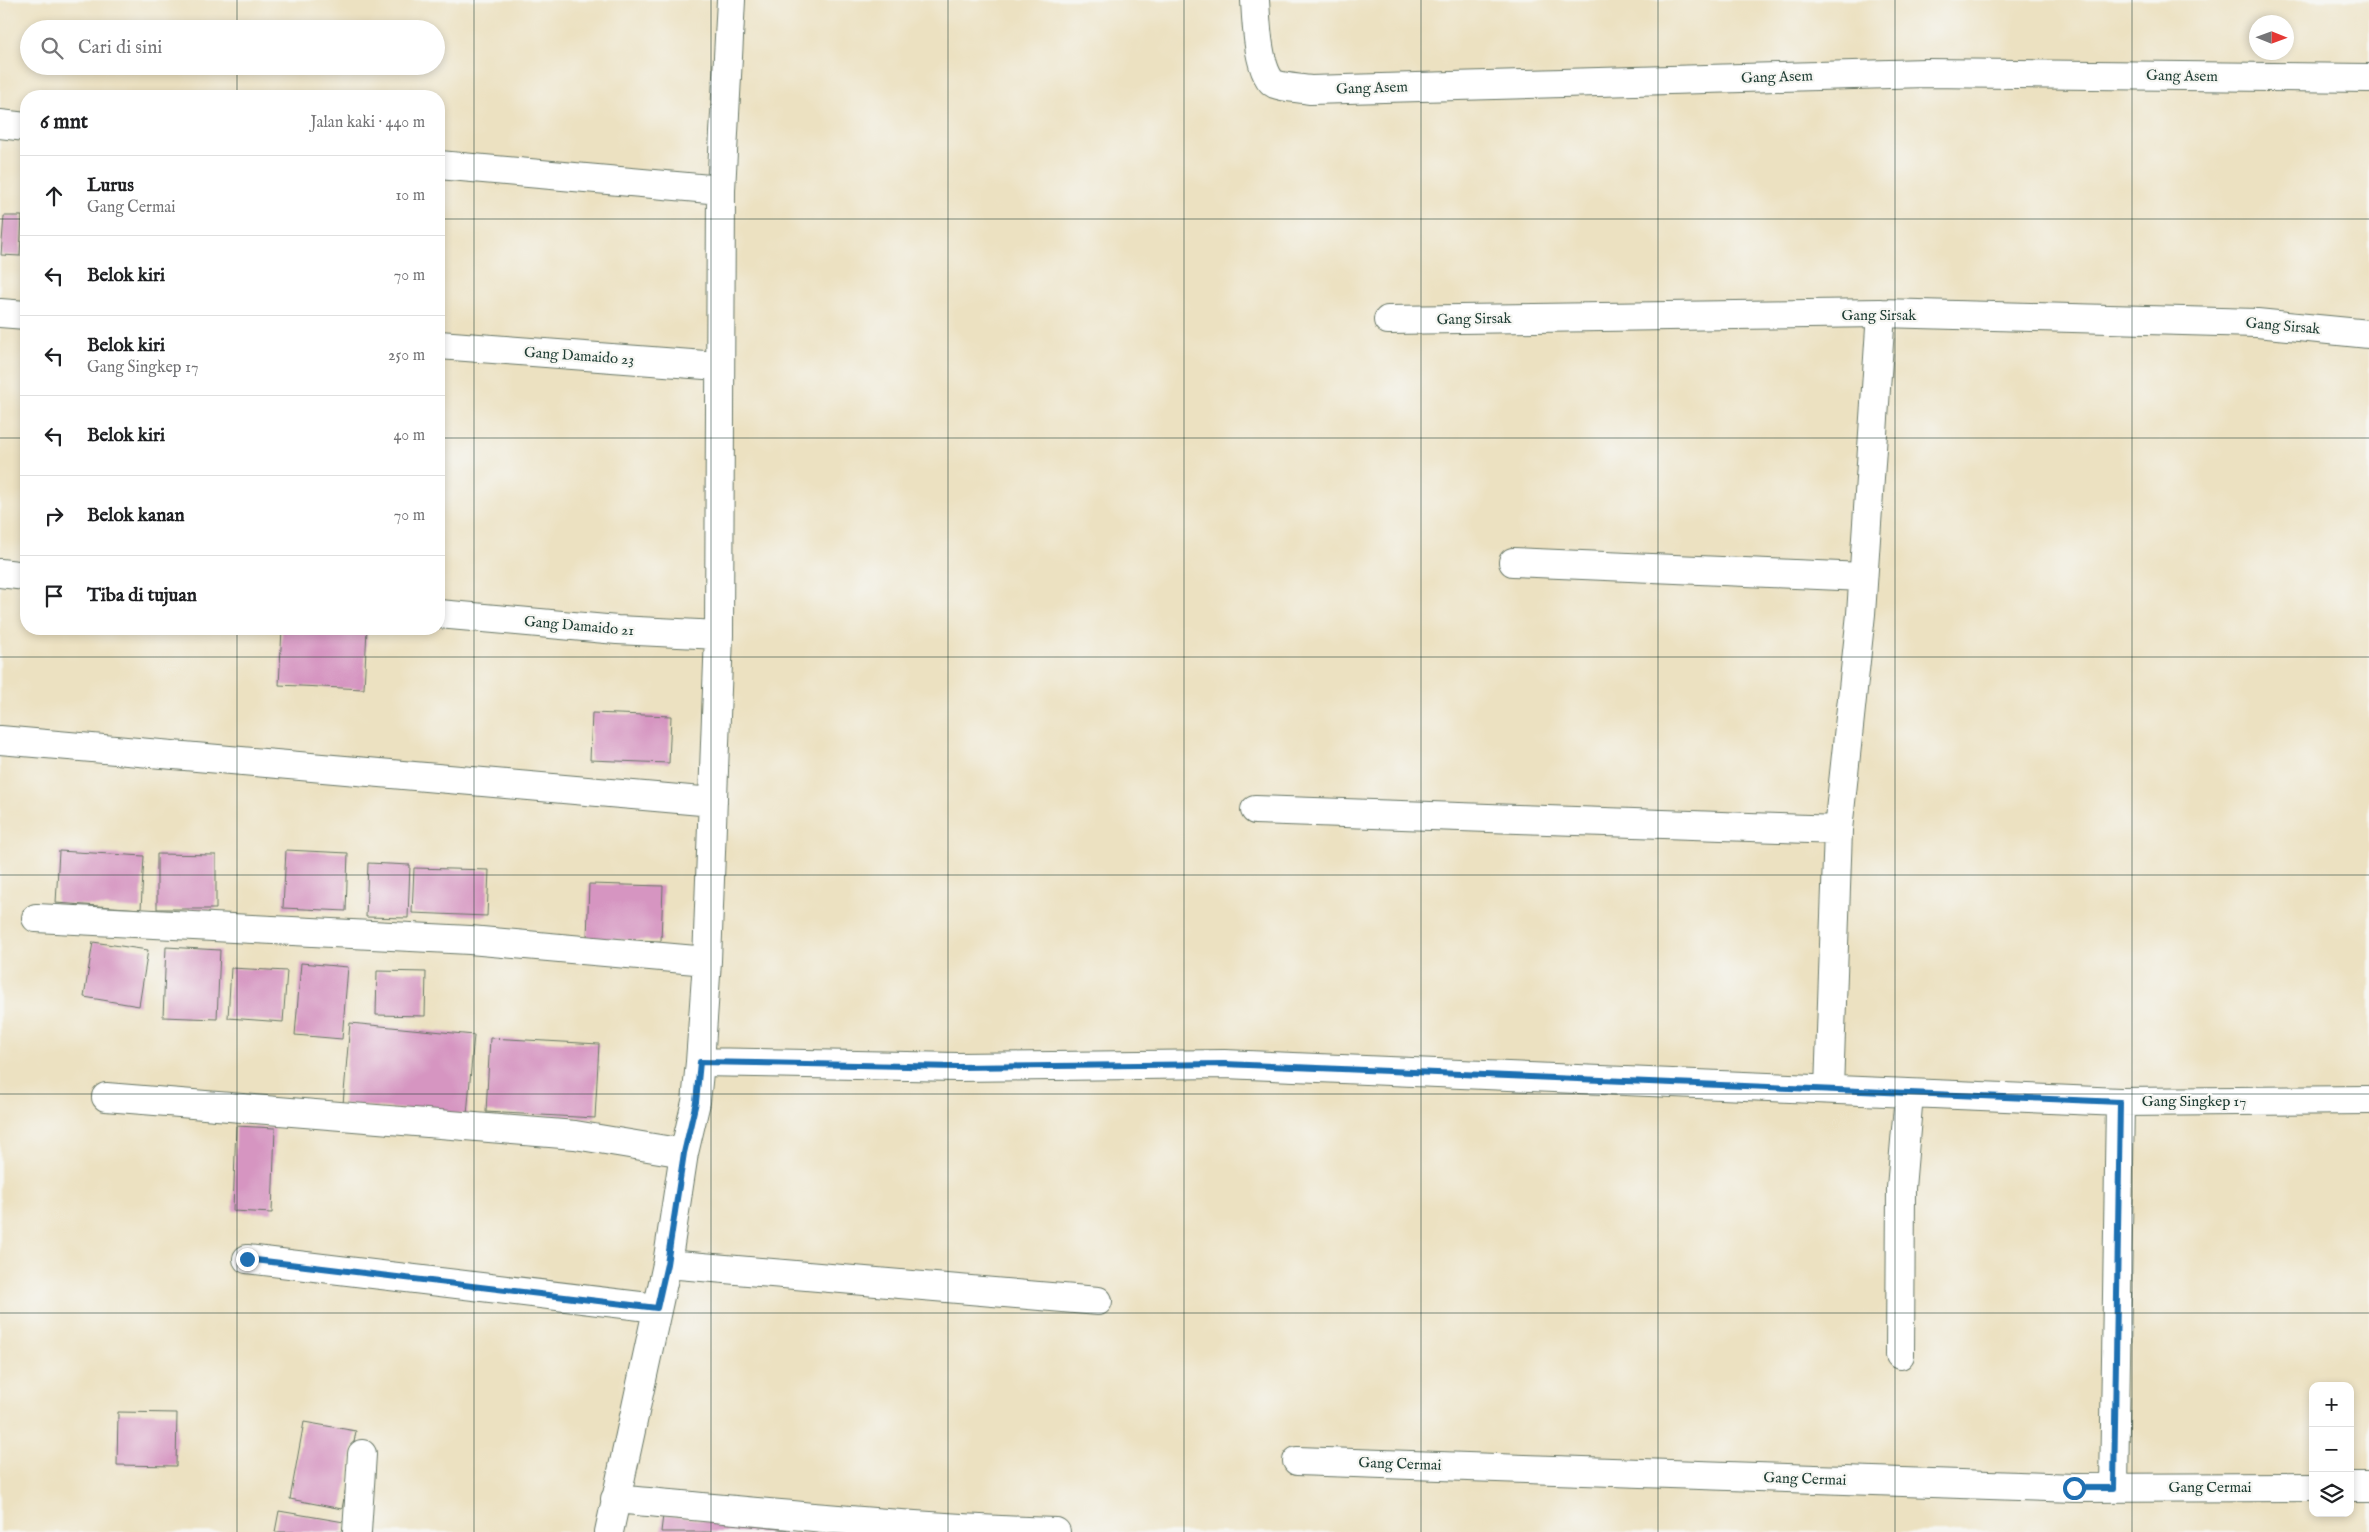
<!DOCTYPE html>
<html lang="id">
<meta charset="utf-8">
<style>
:root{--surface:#fff;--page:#f2f2f2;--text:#202124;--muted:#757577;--line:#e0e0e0}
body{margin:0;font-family:"IM FELL English",serif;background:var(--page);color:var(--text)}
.controls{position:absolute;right:15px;bottom:15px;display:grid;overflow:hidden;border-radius:10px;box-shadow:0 2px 8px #0003}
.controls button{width:45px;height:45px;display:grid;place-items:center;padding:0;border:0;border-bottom:1px solid var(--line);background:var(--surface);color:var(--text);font:25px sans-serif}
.compass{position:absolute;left:2249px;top:15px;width:45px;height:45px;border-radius:50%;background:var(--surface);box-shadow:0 2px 8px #0003;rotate:91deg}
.stop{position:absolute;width:15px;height:15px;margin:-11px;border:4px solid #1f6fb2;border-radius:50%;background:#fff}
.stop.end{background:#1f6fb2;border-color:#fff;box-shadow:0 1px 5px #0008}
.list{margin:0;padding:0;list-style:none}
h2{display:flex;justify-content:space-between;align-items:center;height:65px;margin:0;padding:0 20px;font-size:21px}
h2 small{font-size:16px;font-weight:400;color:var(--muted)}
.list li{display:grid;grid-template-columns:32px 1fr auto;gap:15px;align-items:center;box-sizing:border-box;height:80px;padding:0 20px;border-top:1px solid var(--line)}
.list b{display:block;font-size:19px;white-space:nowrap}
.list p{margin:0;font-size:16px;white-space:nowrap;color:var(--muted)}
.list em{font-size:16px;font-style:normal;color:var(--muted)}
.icon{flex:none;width:28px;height:28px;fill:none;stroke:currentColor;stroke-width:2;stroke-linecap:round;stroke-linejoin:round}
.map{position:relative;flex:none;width:2369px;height:1532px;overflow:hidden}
.search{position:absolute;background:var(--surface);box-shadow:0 2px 8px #0003;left:20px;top:20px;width:425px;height:55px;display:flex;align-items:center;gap:12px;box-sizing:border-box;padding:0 18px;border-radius:28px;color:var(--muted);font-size:19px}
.panel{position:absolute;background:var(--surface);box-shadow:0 2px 8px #0003;left:20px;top:90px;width:425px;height:545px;border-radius:20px}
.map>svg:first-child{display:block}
.building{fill:#d695c1}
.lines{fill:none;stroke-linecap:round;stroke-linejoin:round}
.minor-casing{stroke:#677665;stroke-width:30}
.minor{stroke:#fff;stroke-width:28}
.route{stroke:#1f6fb2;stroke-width:6}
.grid{fill:none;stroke:#1f3d34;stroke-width:1;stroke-opacity:0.55}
.labels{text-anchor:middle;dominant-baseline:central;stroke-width:4.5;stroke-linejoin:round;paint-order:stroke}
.street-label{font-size:15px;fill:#1f3d34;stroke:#f6f6f2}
</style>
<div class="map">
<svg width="2369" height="1532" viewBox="0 0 2369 1532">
<rect width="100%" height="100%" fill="#f6f6f2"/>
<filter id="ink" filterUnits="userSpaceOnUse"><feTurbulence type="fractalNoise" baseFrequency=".02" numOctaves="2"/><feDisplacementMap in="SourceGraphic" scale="10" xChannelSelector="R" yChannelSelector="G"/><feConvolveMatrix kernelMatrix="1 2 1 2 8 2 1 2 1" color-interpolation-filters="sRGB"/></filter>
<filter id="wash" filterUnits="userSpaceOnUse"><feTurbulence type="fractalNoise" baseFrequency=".0096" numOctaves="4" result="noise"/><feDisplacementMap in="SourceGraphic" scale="20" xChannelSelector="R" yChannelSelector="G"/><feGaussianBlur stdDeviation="1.12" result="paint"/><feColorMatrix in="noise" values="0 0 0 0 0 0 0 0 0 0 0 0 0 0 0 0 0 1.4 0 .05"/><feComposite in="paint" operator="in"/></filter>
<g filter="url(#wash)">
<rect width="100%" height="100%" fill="#ece1c1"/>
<g id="blocks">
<path class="building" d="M4 216H22L20 256 1 255Z
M282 629H367L364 689 279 685Z
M592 713 671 716 669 763 590 760Z
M286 850 348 853 346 911 283 908Z
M59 851 144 856 141 909 56 903Z
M157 854 216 855V909H157Z
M368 863 410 865 408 918 366 917Z
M414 868 489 870 487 916 412 913Z
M589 884 663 886 661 941 587 938Z
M93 942 148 950 139 1006 84 997Z
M166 947 220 950 217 1019 163 1017Z
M301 963 348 967 342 1039 295 1035Z
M231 968 287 971 283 1022 228 1018Z
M377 971 426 972 425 1016 376 1015Z
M350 1023 474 1035 467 1115 343 1104Z
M490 1038 599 1044 595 1118 486 1112Z
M236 1126 275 1128 272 1213 233 1211Z
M118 1412 177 1413 176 1466 117 1465Z
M304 1422 356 1431 342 1509 290 1499Z
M279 1511 344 1522 342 1532H275Z
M663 1515 787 1530V1532H661Z"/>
</g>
</g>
<g filter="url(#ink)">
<use href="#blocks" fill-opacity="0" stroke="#677665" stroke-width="1"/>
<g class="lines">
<defs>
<path id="minor" d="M1255 0C1256 18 1258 76 1275 84 1285 88 1299 88 1310 90L1926 73 2369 78
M0 124 26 127
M439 165 721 190
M0 313 26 315
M1388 320 1881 313 2257 323 2369 334
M439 345 718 366
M1513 562 1863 577
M0 573 26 576
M439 614 617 630 719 635
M0 740 713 802
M1255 810 1838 830
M36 918 470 940 707 961
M700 1062 957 1067 1224 1064 2120 1102 2369 1100
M1829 1089 1838 830 1861 614 1881 313
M106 1097 575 1135 684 1153
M247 1259 657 1308
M667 1264 1098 1301
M1900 1355 1901 1188 1909 1094
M1297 1461 2074 1488 2313 1487
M2350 1486H2369
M2114 1488 2120 1102
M615 1499C762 1512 908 1528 1056 1532
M357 1532 362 1454
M609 1532 667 1264 684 1153 696 1102 700 1062 707 961 719 635 721 190 731 0"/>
</defs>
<use href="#minor" class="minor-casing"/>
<use href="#minor" class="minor"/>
</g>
</g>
<g class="lines" filter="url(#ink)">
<path class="route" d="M247 1259 657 1308 667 1264 684 1153 696 1102 700 1062 957 1067 1224 1064 2120 1102 2114 1488H2074"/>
</g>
<path class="grid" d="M237 0V29M474 0V1532M711 0V1532M948 0V1532M1184 0V1532M1421 0V1532M1658 0V1532M1895 0V1532M2132 0V1532M237 66V96M0 219H26M439 219H2369M0 438H26M439 438H2369M237 629V1532M0 657H2369M0 875H2369M0 1094H2369M0 1313H2369"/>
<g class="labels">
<g class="street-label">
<text transform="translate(2182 76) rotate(1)">Gang Asem</text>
<text transform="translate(1777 77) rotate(-2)">Gang Asem</text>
<text transform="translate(1372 88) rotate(-2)">Gang Asem</text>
<text x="1879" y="315">Gang Sirsak</text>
<text transform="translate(1474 319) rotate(-1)">Gang Sirsak</text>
<text transform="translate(2283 326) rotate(5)">Gang Sirsak</text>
<text transform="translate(579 356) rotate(4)">Gang Damaido 23</text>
<text transform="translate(579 626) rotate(5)">Gang Damaido 21</text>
<text x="2194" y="1101">Gang Singkep 17</text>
<text transform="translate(1400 1464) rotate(2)">Gang Cermai</text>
<text transform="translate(1805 1479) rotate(2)">Gang Cermai</text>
<text x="2210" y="1487">Gang Cermai</text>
</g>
</g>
</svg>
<div class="controls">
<button>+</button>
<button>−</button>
<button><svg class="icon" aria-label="layers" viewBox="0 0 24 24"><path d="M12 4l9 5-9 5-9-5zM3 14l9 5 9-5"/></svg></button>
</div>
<svg class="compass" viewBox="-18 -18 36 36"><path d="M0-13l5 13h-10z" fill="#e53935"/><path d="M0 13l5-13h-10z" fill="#757577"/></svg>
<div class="stop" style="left:2074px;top:1488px"></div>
<div class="stop end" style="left:247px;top:1259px"></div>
<div class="search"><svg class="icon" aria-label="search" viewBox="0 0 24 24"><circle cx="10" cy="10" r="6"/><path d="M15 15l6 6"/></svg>Cari di sini</div>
<section class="panel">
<h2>6 mnt<small>Jalan kaki · 440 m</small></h2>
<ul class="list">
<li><svg class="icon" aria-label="ahead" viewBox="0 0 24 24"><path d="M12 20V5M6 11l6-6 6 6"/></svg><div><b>Lurus</b><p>Gang Cermai</p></div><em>10 m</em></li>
<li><svg class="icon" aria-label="left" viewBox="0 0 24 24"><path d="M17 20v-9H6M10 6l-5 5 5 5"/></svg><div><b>Belok kiri</b></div><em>70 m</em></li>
<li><svg class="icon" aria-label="left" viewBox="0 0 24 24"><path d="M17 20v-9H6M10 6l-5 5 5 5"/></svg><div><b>Belok kiri</b><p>Gang Singkep 17</p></div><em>250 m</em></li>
<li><svg class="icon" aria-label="left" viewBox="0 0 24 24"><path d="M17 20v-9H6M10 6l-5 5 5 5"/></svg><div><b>Belok kiri</b></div><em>40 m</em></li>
<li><svg class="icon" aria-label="right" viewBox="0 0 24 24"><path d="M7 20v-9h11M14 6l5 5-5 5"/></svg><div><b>Belok kanan</b></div><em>70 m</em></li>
<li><svg class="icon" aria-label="arrive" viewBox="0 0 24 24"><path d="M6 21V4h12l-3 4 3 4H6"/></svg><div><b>Tiba di tujuan</b></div></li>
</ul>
</section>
</div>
